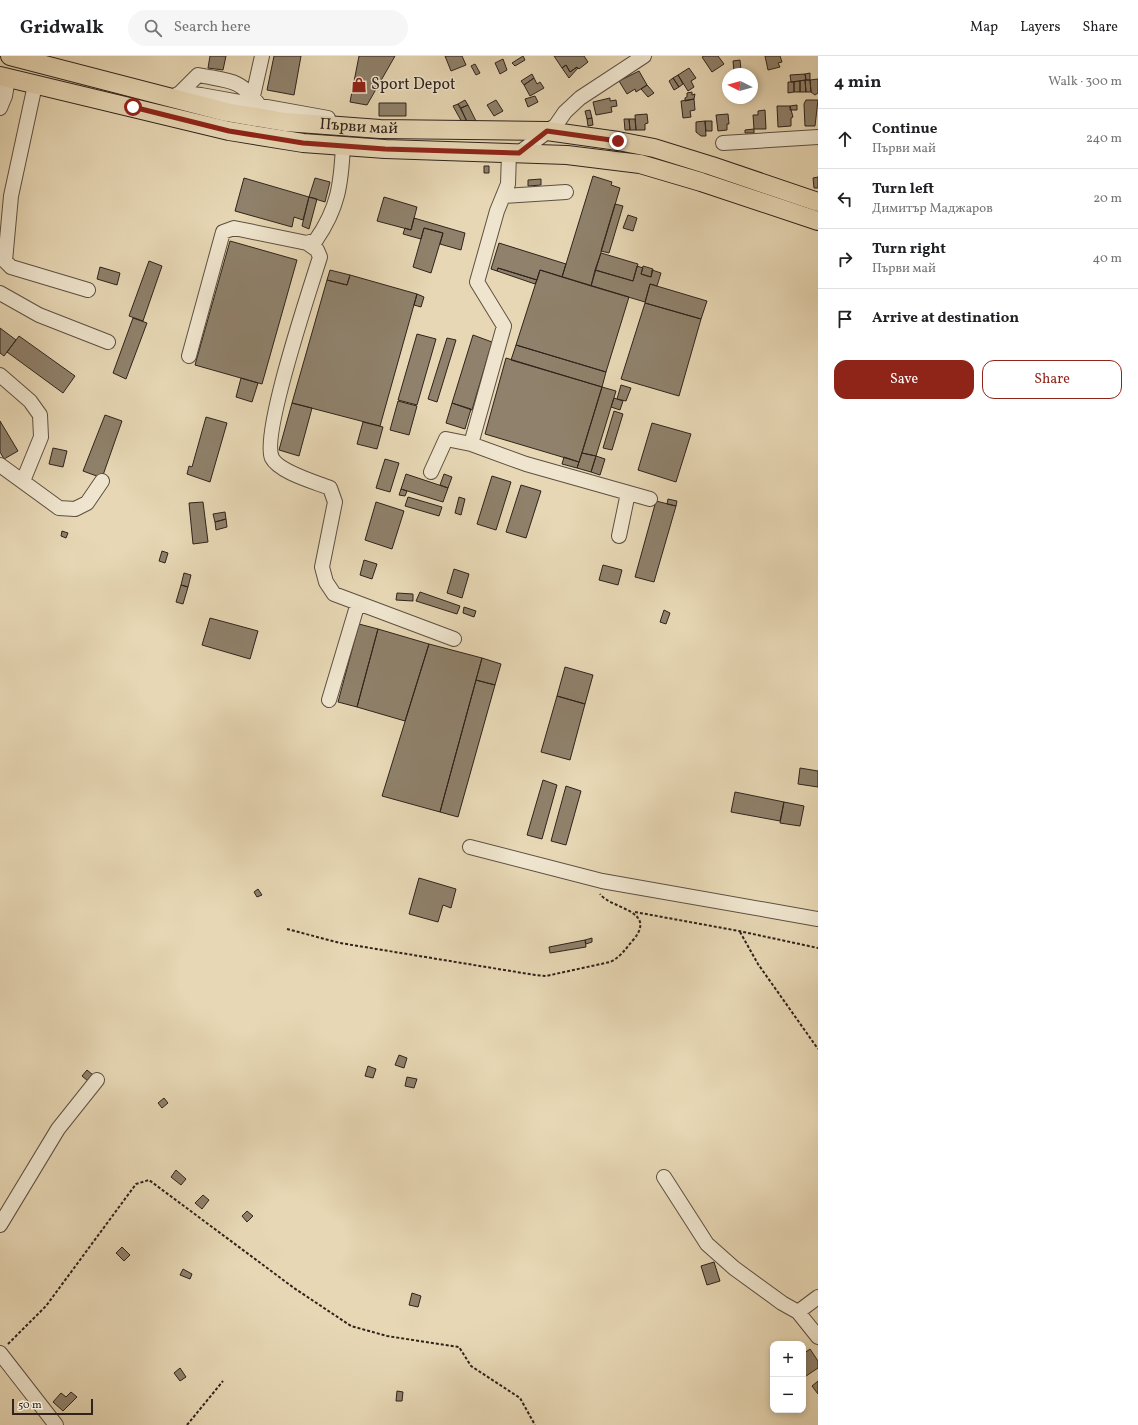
<!DOCTYPE html>
<meta charset="utf-8">
<style>
:root{--surface:#fff;--page:#f6f6f6;--text:#202124;--muted:#757577;--line:#e0e0e0;--accent:#8f2418}
body{margin:0;font-family:Vollkorn,serif;background:var(--page);color:var(--text)}
.controls{position:absolute;right:12px;bottom:12px;display:grid;overflow:hidden;border-radius:8px;box-shadow:0 2px 6px #0003}
.controls button{width:36px;height:36px;display:grid;place-items:center;padding:0;border:0;border-bottom:1px solid var(--line);background:var(--surface);color:var(--text);font:20px sans-serif}
.compass{position:absolute;left:722px;top:12px;width:36px;height:36px;border-radius:50%;background:var(--surface);box-shadow:0 2px 6px #0003;rotate:275deg}
.scale{position:absolute;left:12px;bottom:10px;width:81px;box-sizing:border-box;padding-left:4px;border:2px solid #2f231c;border-top:0;font-size:11px;line-height:14px;white-space:nowrap;color:#2f231c;-webkit-text-stroke:3px #efe5ce;paint-order:stroke}
.stop{position:absolute;width:12px;height:12px;margin:-9px;border:3px solid #8f2418;border-radius:50%;background:#fff}
.stop.end{background:#8f2418;border-color:#fff;box-shadow:0 1px 4px #0008}
.list{margin:0;padding:0;list-style:none}
h2{display:flex;justify-content:space-between;align-items:center;height:52px;margin:0;padding:0 16px;font-size:17px}
h2 small{font-size:13px;font-weight:400;color:var(--muted)}
.list li{display:grid;grid-template-columns:26px 1fr auto;gap:12px;align-items:center;box-sizing:border-box;height:60px;padding:0 16px;border-top:1px solid var(--line)}
.list b{display:block;font-size:15px;white-space:nowrap}
.list p{margin:0;font-size:13px;white-space:nowrap;color:var(--muted)}
.list em{font-size:13px;font-style:normal;color:var(--muted)}
.actions{display:flex;gap:8px;padding:12px 16px}
.actions a{flex:1;padding:9px 0;border:1px solid var(--accent);border-radius:12px;text-align:center;font-size:14px;color:var(--accent)}
.actions .main{background:var(--accent);color:#fff}
.icon{flex:none;width:22px;height:22px;fill:none;stroke:currentColor;stroke-width:2;stroke-linecap:round;stroke-linejoin:round}
.map{position:relative;flex:none;width:818px;height:1369px;overflow:hidden}
header{display:flex;align-items:center;gap:24px;box-sizing:border-box;height:56px;padding:0 20px;background:var(--surface);border-bottom:1px solid var(--line)}
header strong{font-size:19px}
nav{display:flex;gap:22px;margin-inline-start:auto;font-size:14px}
.search{width:280px;height:36px;background:var(--page);display:flex;align-items:center;gap:10px;box-sizing:border-box;padding:0 14px;border-radius:22px;color:var(--muted);font-size:15px}
main{display:flex}
aside{flex:1;background:var(--surface)}
.map>svg:first-child{display:block}
.building{fill:#8f816b;stroke:#2f231c}
.lines{fill:none;stroke-linecap:round;stroke-linejoin:round}
.minor-casing{stroke:#5d5042;stroke-width:16}
.major-casing{stroke:#2f231c;stroke-width:20}
.path{stroke:#2f231c;stroke-width:2;stroke-dasharray:3 2;stroke-linecap:butt}
.minor{stroke:#efe5ce;stroke-width:14}
.major{stroke:#e7d7b4;stroke-width:18}
.route{stroke:#8f2418;stroke-width:5}
.labels{text-anchor:middle;dominant-baseline:central;stroke-width:3;stroke-linejoin:round;paint-order:stroke}
.poi-label{font-size:16px;fill:#2f231c;stroke:#efe5ce;text-anchor:start}
.street-label{font-size:16px;fill:#2f231c;stroke:#efe5ce}
</style>
<header>
<strong>Gridwalk</strong>
<div class="search"><svg class="icon" aria-label="search" viewBox="0 0 24 24"><circle cx="10" cy="10" r="6"/><path d="M15 15l6 6"/></svg>Search here</div>
<nav><a>Map</a><a>Layers</a><a>Share</a></nav>
</header>
<main>
<div class="map">
<svg width="818" height="1369" viewBox="0 0 818 1369">
<rect width="100%" height="100%" fill="#e7d7b4"/>
<filter id="stains"><feTurbulence type="fractalNoise" baseFrequency=".005" numOctaves="4"/><feColorMatrix values="0 0 0 0 .2 0 0 0 0 .09 0 0 0 0 .02 0 0 0 .5 -.17"/></filter>
<radialGradient id="worn" r=".72"><stop offset=".6" stop-color="#630" stop-opacity="0"/><stop offset="1" stop-color="#630" stop-opacity=".3"/></radialGradient>
<path class="building" d="M210 0H226L223 14 208 12Z
M274 0H301L294 39 267 34Z
M359 0H395L367 49 350 46Z
M445 0H462L466 9 451 15Z
M523 0 525 4 515 10 512 7Z
M554 0H584L588 6 579 13 577 11 570 16 566 9 562 12Z
M704 0H718L724 8 712 16 702 1Z
M765 0H780L782 6 778 7 780 11 768 14Z
M503 3 507 14 500 18 495 7Z
M740 4 741 14 734 15 733 5Z
M475 8 480 17 476 19 471 10Z
M566 9 570 16 577 11 578 12 569 22 562 12Z
M689 12 696 22 691 25 694 31 688 35 678 19Z
M639 15 647 29 636 36 635 33 627 38 619 25Z
M810 17V24H806L805 18Z
M532 18 534 22 524 29 521 25Z
M805 18 806 24 791 26 790 19Z
M678 19 683 28 679 31 673 22Z
M534 22 537 28 540 26 544 32 530 40 524 29Z
M673 22 679 31 674 34 669 25Z
M818 23V37L815 39 811 36 810 24Z
M805 24H810L811 36H806Z
M805 24 806 36H800V25Z
M800 25V36H794V26Z
M788 26H794V36L788 37Z
M647 29 654 37 648 41 641 33Z
M692 36V39L695 38 694 43 685 45V42L687 41V37Z
M535 40 538 46 528 51 525 43Z
M610 42V45L616 44 617 50 611 51 612 56 596 59 593 46Z
M694 43 695 54 690 55 691 61 683 62 681 45Z
M465 44 468 49 461 52 458 48Z
M496 44 503 55 494 60 487 49Z
M806 44H818L815 70H805L804 48Z
M379 47H406V60H379Z
M458 48 466 63 468 69 464 70 453 50Z
M468 49 476 65 468 69 461 52Z
M797 49V54H790V50Z
M777 50H790L793 61 791 62V70L778 71Z
M590 54 592 62 587 63 585 55Z
M765 54 766 73H754L753 59H758V55Z
M647 58 648 67 645 68V74H636L635 59Z
M728 58 729 68H727V74L718 75 716 59Z
M592 62 593 69 588 70 587 63Z
M624 63H629L630 74H625Z
M629 63H635L636 74H630Z
M705 65 706 80H701L696 76V66Z
M705 65H712V75H706Z
M754 73V77H745V74Z
M484 110H489V117H484Z
M593 120 612 126 611 129 620 132 591 230 562 221Z
M818 121V132H814L813 122Z
M244 122 309 141 303 164 294 161 292 171 235 155Z
M315 122 330 126 325 146 309 141Z
M541 123V129L528 130V124Z
M309 141 317 143 309 173 302 170Z
M384 141 417 151 411 174 377 165Z
M615 148 623 150 609 197 601 195Z
M628 159 637 162 633 175 623 172Z
M414 162 465 177 461 194 440 188 443 177 424 172 421 183 403 178 405 172 411 174Z
M424 172 443 177 431 217 413 211Z
M230 185 297 204 262 328 195 309Z
M499 187 566 208 562 221 540 214 537 224 498 212 497 215 491 213Z
M601 197 638 208 633 225 595 214Z
M149 205 162 210 143 265 129 260Z
M637 210 643 212 641 218 651 221 652 214 661 217 657 230 650 228 645 246 591 230 595 214 633 225Z
M643 210 653 213 651 221 641 218Z
M100 211 120 217 117 229 97 223Z
M498 212 537 224 535 228 497 215Z
M330 214 350 219 347 229 327 224Z
M540 214 629 241 606 316 516 289Z
M350 219 417 238 380 370 292 347 327 224 347 229Z
M650 228 707 245 701 263 645 247Z
M417 238 424 241 421 251 414 249Z
M645 247 701 263 679 340 621 323Z
M133 262 147 267 126 323 113 317Z
M0 272 16 284 4 300 0 297Z
M417 278 436 283 417 349 398 344Z
M473 279 492 286 472 354 452 347Z
M19 280 75 320 63 337 7 296Z
M447 282 456 284 437 346 428 343Z
M516 289 606 316 602 331 511 304Z
M506 302 602 331 579 406 485 378Z
M241 322 258 327 252 346 236 341Z
M621 329 631 332 626 345 617 343Z
M602 331 616 335 596 400 582 397Z
M614 342 623 345 620 354 611 351Z
M398 345 417 350 409 379 390 374Z
M292 347 312 352 299 400 279 394Z
M452 347 471 353 465 373 446 367Z
M614 355 623 358 612 394 603 392Z
M105 359 122 365 102 422 83 415Z
M206 361 227 367 210 426 187 418 189 410 192 411Z
M0 365 18 395 4 403 0 396Z
M363 366 383 371 377 393 357 388Z
M652 367 691 378 676 426 638 414Z
M53 392 67 395 63 411 49 408Z
M582 397 596 400 591 416 577 412Z
M596 400 605 403 600 419 591 416Z
M564 401 579 406 577 412 562 408Z
M385 403 399 407 390 436 376 432Z
M406 418 448 432 443 446 401 433Z
M444 418 452 421 448 432 440 429Z
M492 420 511 426 496 474 477 468Z
M521 429 541 435 526 482 506 476Z
M401 433 407 435 405 440 399 439Z
M408 441 442 451 439 460 405 450Z
M459 441 465 443 461 459 455 457Z
M668 443 677 445 676 450 667 448Z
M656 445 676 450 654 526 635 521Z
M203 446 208 486 193 488 189 447Z
M376 446 404 455 392 493 365 484Z
M225 456 226 463 215 466 213 458Z
M226 463 227 471 216 474 215 466Z
M62 475 68 477 66 482 61 480Z
M162 495 168 497 165 507 159 505Z
M364 504 377 508 372 523 360 519Z
M603 509 622 514 618 529 599 524Z
M454 513 469 518 462 542 447 537Z
M184 517 191 519 188 531 181 529Z
M181 529 188 531 183 548 176 546Z
M420 536 460 550 457 558 416 545Z
M397 537 413 538V545L396 544Z
M464 551 476 555 474 561 463 557Z
M664 554 670 557 666 568 660 566Z
M210 562 258 575 250 603 202 589Z
M359 568 378 573 357 651 338 646Z
M378 573 429 588 405 665 357 651Z
M429 588 482 602 440 756 382 740Z
M482 602 501 608 495 629 476 624Z
M565 611 593 619 585 648 557 640Z
M476 624 495 629 458 761 440 756Z
M557 640 585 648 570 704 541 696Z
M800 712 818 715V731L798 728Z
M543 724 557 729 542 783 527 779Z
M566 730 581 735 566 789 551 785Z
M735 736 784 746 780 765 731 756Z
M784 746 804 750 800 770 780 767Z
M419 822 456 833 451 852 443 849 438 866 409 858Z
M258 833 262 839 257 841 254 836Z
M592 882V886L586 888 585 884Z
M585 884 586 891 550 897 549 891Z
M399 999 407 1002 404 1012 395 1009Z
M368 1010 376 1013 373 1022 365 1020Z
M87 1014 93 1019 88 1025 82 1020Z
M407 1021 417 1023 414 1032 405 1030Z
M164 1042 168 1047 162 1052 158 1047Z
M176 1114 186 1123 181 1129 171 1121Z
M203 1139 209 1144 202 1153 195 1147Z
M247 1155 253 1160 247 1166 242 1160Z
M122 1191 130 1199 124 1205 116 1197Z
M714 1206 720 1225 707 1229 701 1210Z
M183 1213 192 1218 190 1223 180 1219Z
M412 1237 421 1240 418 1251 409 1249Z
M810 1293 818 1305V1312L806 1320 803 1315V1298Z
M180 1312 186 1321 180 1325 174 1317Z
M818 1325V1338L812 1330Z
M397 1335 403 1336 402 1345H396Z
M71 1336 77 1341 63 1355 53 1346 61 1337 66 1341Z"/>
<g class="lines">
<defs>
<path id="minor" d="M35 29 11 140 5 205 11 211 88 234
M180 37 198 19C228 25 240 22 259 49
M176 39 180 37 201 39 328 62
M253 40 262 0
M0 52 5 40 8 22
M723 87 818 81
M509 97 508 128 497 155 477 226 504 270 471 388 526 408 650 443
M519 97 556 69 565 56 580 42 644 0
M503 140 566 136
M307 187 316 184C338 152 341 129 343 90
M0 237 39 259 108 286
M189 300 223 176 234 172 307 187 317 194 320 201C310 233 261 379 272 402 279 416 315 426 330 432L335 446 322 511 326 526 334 538 454 583
M0 319 30 345 40 359 41 381 23 425
M0 409 59 452 75 453 87 447 102 425
M431 416 446 383 471 388
M619 480 628 437
M329 644 358 547
M470 791 602 825 818 863
M664 1121 707 1188 734 1212 782 1247 798 1256 818 1281
M0 1169 58 1073 97 1024
M798 1256 818 1241
M0 1297 56 1369"/>
<g id="major">
<path id="s1" d="M10 0 226 56 285 66 380 73 547 75 618 85 654 92 712 110 818 146"/>
<path d="M0 20 229 75 303 87 385 93 567 99 640 108 701 126 818 165"/>
</g>
</defs>
<use href="#minor" class="minor-casing"/>
<use href="#major" class="major-casing"/>
<path class="path" d="M635 856 739 875 818 892
M287 873 340 887 535 919 546 920 610 906C621 901 626 892 634 883 657 854 611 853 600 838
M740 876 758 908 818 993
M8 1288 46 1250 136 1128 149 1124 294 1232 351 1270 387 1280 459 1291 471 1310 520 1342 535 1369
M187 1369 223 1325"/>
<use href="#minor" class="minor"/>
<use href="#major" class="major"/>
</g>
<g class="lines">
<path class="route" d="M133 51 229 75 303 87 385 93 519 97 547 75 618 85"/>
</g>
<defs>
<symbol id="shop-bare" viewBox="-9 -9 18 18"><path d="M-5-2.5h2.3a2.7 3.5 0 0 1 5.4 0H5L5.5 6h-11ZM-1.5-2.5h3a1.5 2.3 0 0 0-3 0Z" fill="#8f2418" stroke="#efe5ce" stroke-width="2.5" paint-order="stroke"/></symbol>
</defs>
<g fill-rule="evenodd">
<use href="#shop-bare" x="348" y="18" width="22" height="22"/>
</g>
<g class="labels">
<g class="poi-label">
<text x="371" y="29">Sport Depot</text>
</g>
<g class="street-label">
<text stroke="none"><textPath href="#s1" startOffset="357">Първи май</textPath></text>
</g>
</g>
<rect width="100%" height="100%" filter="url(#stains)"/>
<rect width="100%" height="100%" fill="url(#worn)"/>
</svg>
<div class="controls">
<button>+</button>
<button>−</button>
</div>
<svg class="compass" viewBox="-18 -18 36 36"><path d="M0-13l5 13h-10z" fill="#e53935"/><path d="M0 13l5-13h-10z" fill="#757577"/></svg>
<div class="scale">50 m</div>
<div class="stop" style="left:133px;top:51px"></div>
<div class="stop end" style="left:618px;top:85px"></div>
</div>
<aside>
<h2>4 min<small>Walk · 300 m</small></h2>
<ul class="list">
<li><svg class="icon" aria-label="ahead" viewBox="0 0 24 24"><path d="M12 20V5M6 11l6-6 6 6"/></svg><div><b>Continue</b><p>Първи май</p></div><em>240 m</em></li>
<li><svg class="icon" aria-label="left" viewBox="0 0 24 24"><path d="M17 20v-9H6M10 6l-5 5 5 5"/></svg><div><b>Turn left</b><p>Димитър Маджаров</p></div><em>20 m</em></li>
<li><svg class="icon" aria-label="right" viewBox="0 0 24 24"><path d="M7 20v-9h11M14 6l5 5-5 5"/></svg><div><b>Turn right</b><p>Първи май</p></div><em>40 m</em></li>
<li><svg class="icon" aria-label="arrive" viewBox="0 0 24 24"><path d="M6 21V4h12l-3 4 3 4H6"/></svg><div><b>Arrive at destination</b></div></li>
</ul>
<div class="actions"><a class="main">Save</a><a>Share</a></div>
</aside>
</main>
